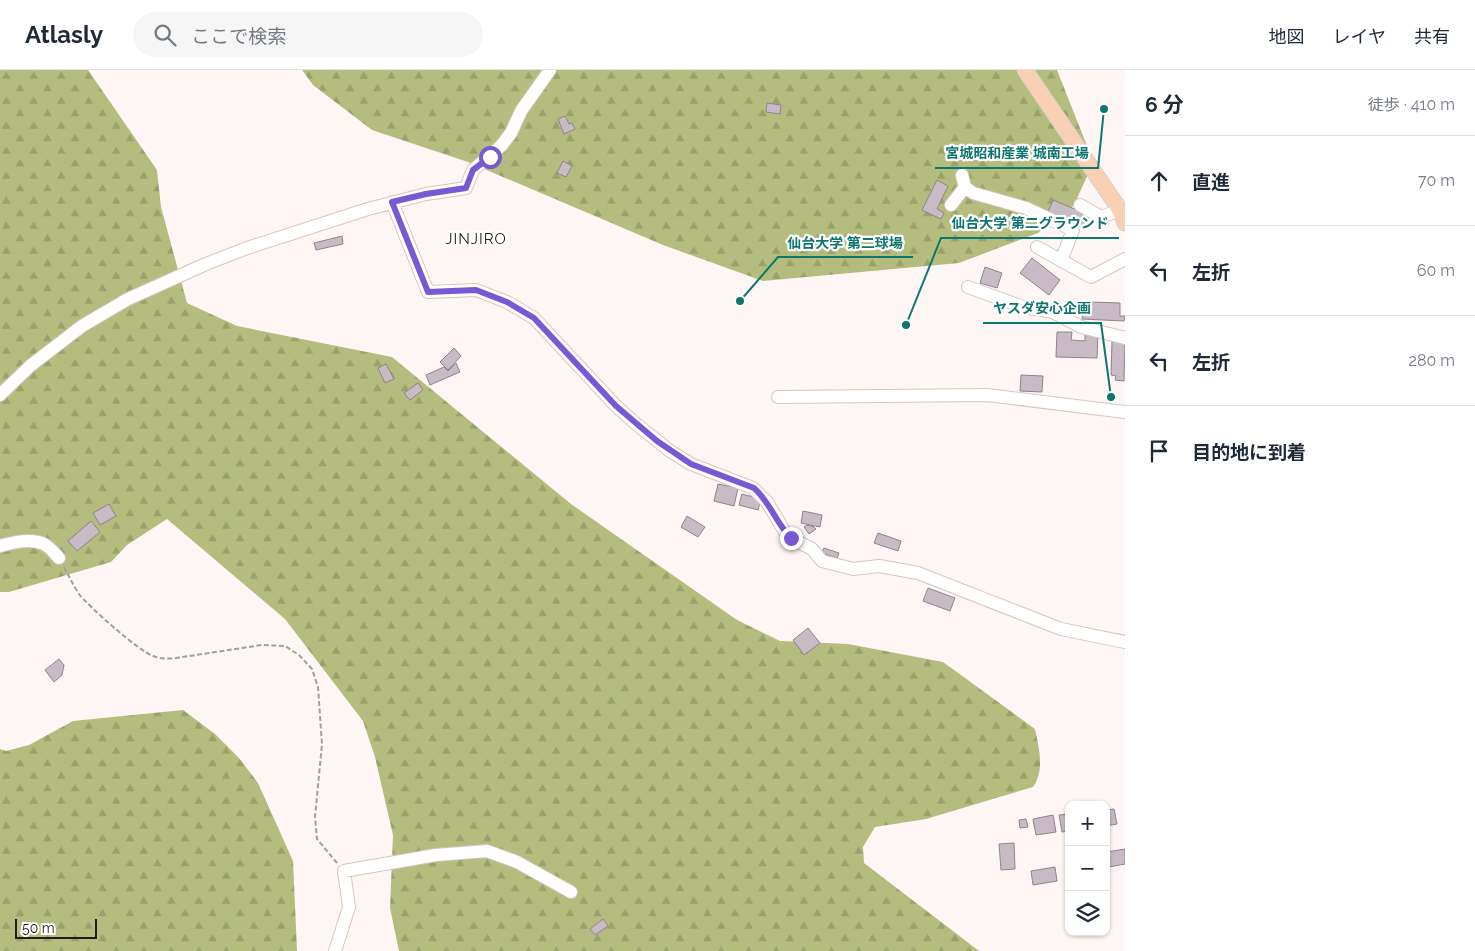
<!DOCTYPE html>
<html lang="ja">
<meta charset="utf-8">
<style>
:root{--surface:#fff;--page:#f6f6f7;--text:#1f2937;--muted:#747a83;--line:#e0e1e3}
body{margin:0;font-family:Raleway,"Noto Sans JP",sans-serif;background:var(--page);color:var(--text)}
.controls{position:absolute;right:15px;bottom:15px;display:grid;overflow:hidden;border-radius:10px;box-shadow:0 1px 4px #0004}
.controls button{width:45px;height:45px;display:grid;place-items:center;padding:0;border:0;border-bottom:1px solid var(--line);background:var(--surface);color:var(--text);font:25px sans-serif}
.scale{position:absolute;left:15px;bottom:12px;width:82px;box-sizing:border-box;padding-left:5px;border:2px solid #211b19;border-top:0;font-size:14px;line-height:18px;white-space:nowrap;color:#211b19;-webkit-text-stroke:4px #fff;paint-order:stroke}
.stop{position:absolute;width:15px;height:15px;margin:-11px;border:4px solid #7659d3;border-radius:50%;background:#fff}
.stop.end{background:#7659d3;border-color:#fff;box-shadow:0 1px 5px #0008}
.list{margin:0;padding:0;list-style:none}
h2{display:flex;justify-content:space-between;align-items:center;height:65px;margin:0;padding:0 20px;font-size:21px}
h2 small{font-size:16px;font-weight:400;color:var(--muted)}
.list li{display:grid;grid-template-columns:32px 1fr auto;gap:15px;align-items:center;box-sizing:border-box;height:90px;padding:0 20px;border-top:1px solid var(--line)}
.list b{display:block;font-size:19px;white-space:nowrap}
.list em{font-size:16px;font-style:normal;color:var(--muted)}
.icon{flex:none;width:28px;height:28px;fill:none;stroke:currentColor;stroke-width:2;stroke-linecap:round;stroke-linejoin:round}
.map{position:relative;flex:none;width:1125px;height:881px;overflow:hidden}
header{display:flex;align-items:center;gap:30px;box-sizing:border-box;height:70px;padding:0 25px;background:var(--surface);border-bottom:1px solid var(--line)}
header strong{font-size:24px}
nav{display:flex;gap:28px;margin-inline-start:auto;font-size:18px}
.search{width:350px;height:45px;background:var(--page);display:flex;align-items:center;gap:12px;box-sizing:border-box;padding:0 18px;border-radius:28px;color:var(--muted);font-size:19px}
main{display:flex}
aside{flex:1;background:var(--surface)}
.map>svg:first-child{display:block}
.forest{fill:url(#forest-firs)}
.building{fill:#c8bbc6;stroke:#8f838d}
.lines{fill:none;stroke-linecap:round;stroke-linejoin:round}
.minor-casing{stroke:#d7c6c0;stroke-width:14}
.major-casing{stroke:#d3d1d1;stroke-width:17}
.path{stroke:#a49e9c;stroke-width:2;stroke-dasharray:5 2.5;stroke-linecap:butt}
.minor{stroke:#fff;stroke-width:12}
.major{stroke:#fad0b5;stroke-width:15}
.route{stroke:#7659d3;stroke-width:6}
.labels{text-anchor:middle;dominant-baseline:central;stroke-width:4.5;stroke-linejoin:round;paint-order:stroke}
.quarter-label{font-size:15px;letter-spacing:1px;fill:#211b19;stroke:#fff}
.leader{fill:none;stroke:#0f766e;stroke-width:2}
.callout-dot{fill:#0f766e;stroke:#fff;stroke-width:2}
.callout-label{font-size:14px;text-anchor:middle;font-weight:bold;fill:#0f766e;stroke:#fff;stroke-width:4.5;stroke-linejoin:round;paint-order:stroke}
</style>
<header>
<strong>Atlasly</strong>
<div class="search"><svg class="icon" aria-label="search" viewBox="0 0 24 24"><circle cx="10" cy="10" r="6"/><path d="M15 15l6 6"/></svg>ここで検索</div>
<nav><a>地図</a><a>レイヤ</a><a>共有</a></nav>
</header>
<main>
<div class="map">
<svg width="1125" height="881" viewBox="0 0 1125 881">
<defs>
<pattern id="forest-firs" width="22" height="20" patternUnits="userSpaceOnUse" patternTransform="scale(1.25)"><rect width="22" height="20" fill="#b4bd7e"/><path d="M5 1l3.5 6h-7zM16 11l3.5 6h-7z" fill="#9aa26c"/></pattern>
</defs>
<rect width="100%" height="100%" fill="#fdf6f4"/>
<path class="forest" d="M0 0H88L157 100 161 137 187 233 237 256 392 287 571 434 737 550 780 571 848 574 943 592 1035 659C1039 678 1045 700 1033 717L926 749 875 757 863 777 864 793 979 881H399L390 838 393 765 375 687 363 651 285 549 167 449 127 475 111 492 9 522H0Z
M302 0H1057L1091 86 1089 102 1074 135 1038 163 959 193 763 211 663 175 468 92 372 60 313 15Z
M183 640 215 664 239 688 258 713 293 791 297 881H0V679L6 681 29 675 73 651Z"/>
<path class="building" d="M767 33 781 35 780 44 766 42Z
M565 46 569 54 572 53 575 59 564 64 558 49Z
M563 91 572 96 566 107 557 103Z
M937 110 948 116 937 139 944 143 941 149 922 140Z
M1053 130 1089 145 1084 158 1048 142Z
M342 166 343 174 316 180 314 173Z
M1032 188 1060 210 1049 225 1020 203Z
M985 197 1002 203 997 218 980 213Z
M1091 232 1120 233V246H1125L1124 251 1082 249 1083 243 1090 244Z
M1057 262H1072L1071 270 1085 271V264H1098L1097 288 1056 287Z
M1112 271 1125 272 1124 311 1115 310 1116 306 1111 305Z
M454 278 461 286 448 300 440 292Z
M456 293 460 302 430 315 426 305 444 297 448 301Z
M386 294 394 309 385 313 378 298Z
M1021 305 1043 306 1042 322 1020 321Z
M418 313 423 320 410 330 404 323Z
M718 414 738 418 734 436 714 431Z
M742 424 761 429 758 440 739 435Z
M109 434 116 446 100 455 93 443Z
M803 441 822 445 820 457 801 453Z
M687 446 705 457 698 467 681 457Z
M91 451 100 462 77 481 68 471Z
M807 455 814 457 816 459 809 464 804 457Z
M878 463 901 471 898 481 874 473Z
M824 478 839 483 837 488 822 483Z
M928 518 955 528 950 541 923 531Z
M808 558 820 573 804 585 793 570Z
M59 589 64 595 62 605 54 612 45 600Z
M1114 739 1117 754 1106 756V740Z
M1069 744V761L1062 762 1059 745Z
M1053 745 1056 762 1036 765 1033 749Z
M1026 749 1028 757 1020 758 1019 750Z
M1014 773 1015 799 1001 800 999 774Z
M1125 779V794L1109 797 1107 782Z
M1055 797 1057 811 1033 815 1031 801Z
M603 849 608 856 595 865 590 859Z"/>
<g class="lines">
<defs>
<path id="minor" d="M962 105 965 117 973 123 1026 138 1073 160 1061 191
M392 132 428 222 476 220 507 232 534 248 616 336 635 353 670 381 691 394 753 418 767 432 785 462 791 468 812 479 822 491 853 499 879 496 918 503 1061 559 1125 572
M951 135 965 117
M1080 135 1101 147 1120 140
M1037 177 1091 207 1125 189
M968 217 1023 237 1053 242 1081 257 1125 268
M0 325 30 296 82 256 128 229 206 194 247 178 368 139 426 124 466 118 473 100 501 76 511 63 521 41 550 0
M778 327 987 325 1125 342
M0 476C13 472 31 468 44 474 50 477 55 484 59 488
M335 881 349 837 344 801 436 785 487 781 517 792 571 822"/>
<path id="major" d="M1025 0 1120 140 1125 153"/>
</defs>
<use href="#minor" class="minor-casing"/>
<use href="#major" class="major-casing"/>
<path class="path" d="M64 497C69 506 73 515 79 524 88 536 140 582 153 586 160 589 168 589 176 588L262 575 285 576 299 585 312 599 318 617 322 674 315 747 317 769 337 793"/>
<use href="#minor" class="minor"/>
<use href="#major" class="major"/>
</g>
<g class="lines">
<path class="route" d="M490 87 473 100 466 118 426 124 392 132 428 222 476 220 507 232 534 248 616 336 657 371 691 394 754 418C770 432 776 453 791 468"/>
</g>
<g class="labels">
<g class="quarter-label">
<text x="476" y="169">JINJIRO</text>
</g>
</g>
<path class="leader" d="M1104 39L1098 98H935M906 255L941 168H1119M740 231L778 187H913M1111 327L1101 253H983"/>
<g class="callout-dot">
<circle cx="1104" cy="39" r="5"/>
<circle cx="906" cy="255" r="5"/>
<circle cx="740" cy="231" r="5"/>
<circle cx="1111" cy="327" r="5"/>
</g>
<g class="callout-label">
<text x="1017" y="88">宮城昭和産業 城南工場</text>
<text x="1030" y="158">仙台大学 第二グラウンド</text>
<text x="845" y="178">仙台大学 第二球場</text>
<text x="1042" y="243">ヤスダ安心企画</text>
</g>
</svg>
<div class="controls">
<button>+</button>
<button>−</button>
<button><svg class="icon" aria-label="layers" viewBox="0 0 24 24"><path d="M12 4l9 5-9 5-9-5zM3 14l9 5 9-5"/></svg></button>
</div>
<div class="scale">50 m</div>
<div class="stop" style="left:490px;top:87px"></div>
<div class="stop end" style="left:791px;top:468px"></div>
</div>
<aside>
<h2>6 分<small>徒歩 · 410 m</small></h2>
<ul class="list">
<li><svg class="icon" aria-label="ahead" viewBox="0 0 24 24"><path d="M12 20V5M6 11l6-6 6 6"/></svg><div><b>直進</b></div><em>70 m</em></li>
<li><svg class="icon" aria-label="left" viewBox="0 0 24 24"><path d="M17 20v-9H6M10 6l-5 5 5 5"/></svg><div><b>左折</b></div><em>60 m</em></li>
<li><svg class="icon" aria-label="left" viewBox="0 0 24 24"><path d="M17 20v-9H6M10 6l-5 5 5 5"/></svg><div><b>左折</b></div><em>280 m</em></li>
<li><svg class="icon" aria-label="arrive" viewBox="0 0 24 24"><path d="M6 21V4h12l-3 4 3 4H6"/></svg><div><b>目的地に到着</b></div></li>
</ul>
</aside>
</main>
